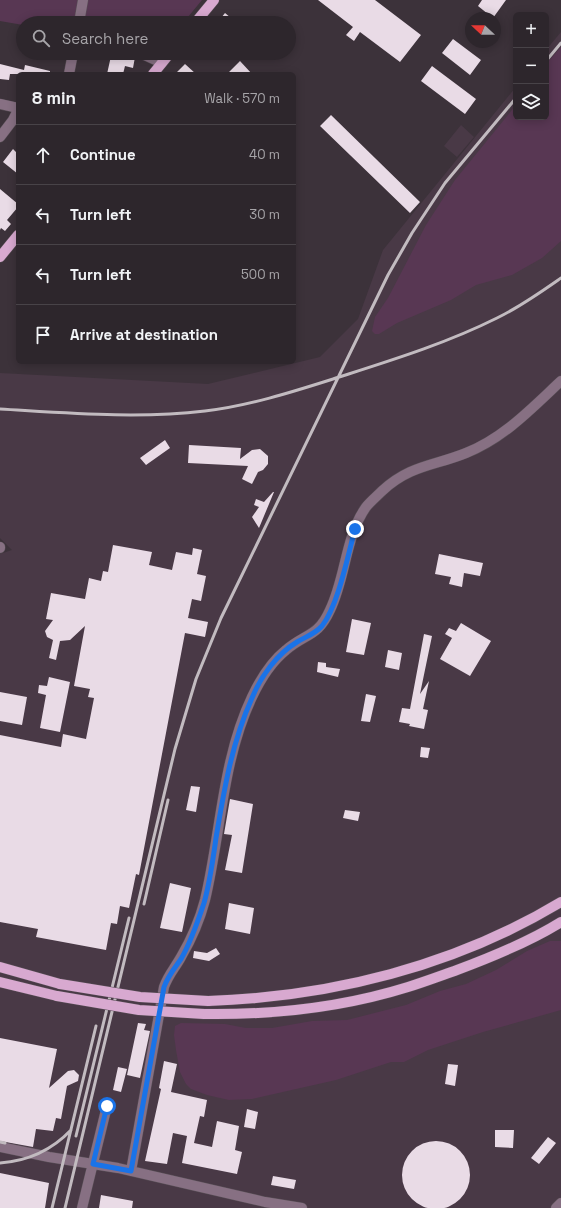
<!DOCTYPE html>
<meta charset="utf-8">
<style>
:root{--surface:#2d262c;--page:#393238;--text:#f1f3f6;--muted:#a7a5a9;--line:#484348}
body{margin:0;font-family:"Space Grotesk",sans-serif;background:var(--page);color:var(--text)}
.controls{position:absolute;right:12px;top:12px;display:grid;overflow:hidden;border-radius:6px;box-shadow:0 2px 10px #0003}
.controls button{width:36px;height:36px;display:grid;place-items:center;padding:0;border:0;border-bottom:1px solid var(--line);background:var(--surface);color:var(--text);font:20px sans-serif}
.compass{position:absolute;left:465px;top:12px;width:36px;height:36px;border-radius:50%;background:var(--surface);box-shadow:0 2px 10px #0003;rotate:292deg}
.stop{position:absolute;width:12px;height:12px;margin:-9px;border:3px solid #1a73e8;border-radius:50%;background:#fff}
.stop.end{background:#1a73e8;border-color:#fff;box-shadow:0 1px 4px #0008}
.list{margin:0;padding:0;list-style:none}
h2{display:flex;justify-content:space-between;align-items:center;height:52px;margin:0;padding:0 16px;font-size:17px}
h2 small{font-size:13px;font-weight:400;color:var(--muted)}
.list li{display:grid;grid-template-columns:26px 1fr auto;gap:12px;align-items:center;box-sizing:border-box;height:60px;padding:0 16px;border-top:1px solid var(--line)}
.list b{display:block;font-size:15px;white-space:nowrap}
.list em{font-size:13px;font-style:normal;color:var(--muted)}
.icon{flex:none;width:22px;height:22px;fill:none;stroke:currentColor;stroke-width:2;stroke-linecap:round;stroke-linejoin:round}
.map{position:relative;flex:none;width:561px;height:1208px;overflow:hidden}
.search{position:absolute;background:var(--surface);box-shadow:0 2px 10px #0003;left:16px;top:16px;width:280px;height:44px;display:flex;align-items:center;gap:10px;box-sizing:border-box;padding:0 14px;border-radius:22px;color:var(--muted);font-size:15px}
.panel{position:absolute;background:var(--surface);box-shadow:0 2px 10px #0003;left:16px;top:72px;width:280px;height:292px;border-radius:6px}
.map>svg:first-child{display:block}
.built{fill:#493946}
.green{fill:#583753}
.building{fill:#e9dbe6}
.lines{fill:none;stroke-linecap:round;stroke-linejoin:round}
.minor-casing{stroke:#584f56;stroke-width:11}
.major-casing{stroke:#584f56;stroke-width:11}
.minor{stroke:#877083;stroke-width:10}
.major{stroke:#d8a9d0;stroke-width:10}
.rail{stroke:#c2bbc0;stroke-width:3}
.major-bridge-casing{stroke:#584f56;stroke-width:11;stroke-linecap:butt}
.major-bridge{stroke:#d8a9d0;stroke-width:10}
.route{stroke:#1a73e8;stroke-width:5}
</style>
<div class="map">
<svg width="561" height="1208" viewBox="0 0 561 1208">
<rect width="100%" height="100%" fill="#3c323a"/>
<path class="built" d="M561 32V1208H0V554L12 550 0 538V373L208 384 320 357 358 319 383 250 516 87V117H546V50Z
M461 125 474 137 457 157 444 146Z"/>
<path class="green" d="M0 0H202L183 23H23V25L0 21Z
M561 47V241L542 258 512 275 476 285 451 300 397 323 379 334H375L372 331 375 317 388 298 426 225 455 180 516 105V117H546V64Z
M550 941H561V1010L483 1032 428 1050 404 1062H391L336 1080 252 1099 229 1100 207 1095 191 1089 186 1084 180 1072 176 1050 174 1035 175 1026 181 1023 225 1024 246 1028H272L312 1021 347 1020 406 1005 440 991 466 984 496 970 527 951Z"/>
<path class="building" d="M318 0H375L421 35 400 62 360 32 354 41 346 35 353 27Z
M482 0H506L493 18 478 6Z
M225 13 237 23H217Z
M453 39 481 60 470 75 442 53Z
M115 53H134L135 57 133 68 125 66 123 74H107L111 56H114Z
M240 61 252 74H227Z
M0 64 24 70 25 65 50 71V74H10L9 80 0 79Z
M185 64 196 74H175Z
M432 66 476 99 465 114 421 81Z
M331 115 420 202 410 213 320 126Z
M13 149 18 154V174L3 162Z
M0 189 18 204V207L7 220 11 224 5 231 1 228 0 230Z
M165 440 170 448 146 465 140 458Z
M189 445 241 448 240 459 252 450 260 449 268 456V464L263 470 258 472 252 484 242 479 248 466 188 463Z
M273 492H274L259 528 252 517 259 507 254 505 256 499 264 502Z
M113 545 152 552 149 565 172 570 176 552 192 555 193 548 202 550 197 574 206 576 201 601 192 599 188 618 208 622 205 637 185 633 139 875 136 874 129 908 120 906 117 924 111 923 106 950 36 937 38 929 0 922V735L61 747 63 734 86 739 94 698 88 697 90 689 74 686 85 626 70 640 60 641 56 660 49 658 53 640 47 637 45 631 53 620 46 619 51 593 85 599 89 578 101 581 103 571 108 572Z
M439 554 483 563 480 576 464 573 462 587 449 584 451 577 435 574Z
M352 619 371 623 364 655 346 652Z
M461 623 491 641 470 676 440 659 452 638 445 634 449 628 456 631Z
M424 634 432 636 420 694 429 681 423 709 428 710 424 729 409 726 410 724 399 722 402 708 410 709Z
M388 650 402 653 399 670 385 667Z
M318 662 326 663V667L340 669 338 677 317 672Z
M49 677 70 682 60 732 40 728 46 695 38 693 39 685 47 686Z
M0 692 27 697 22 725 0 721Z
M366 694 376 696 370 722 361 721Z
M421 747 430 748 428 758 420 757Z
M191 786 200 787 196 812 186 810Z
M230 799 253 804 242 873 225 870 232 835 224 834Z
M345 810 360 812 358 821 343 818Z
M170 883 191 888 182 932 160 928Z
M229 903 254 908 250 934 225 929Z
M216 948 220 954 209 961 193 958 194 951 207 953Z
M138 1023 146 1024 144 1030 150 1031 140 1078 127 1075Z
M0 1038 57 1049 49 1088 68 1071 74 1070 79 1075 78 1081 67 1086 61 1119 56 1118 53 1131 36 1129 33 1147 0 1141Z
M164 1061 177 1064 171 1092 207 1100 204 1117 200 1116 194 1143 212 1147 217 1121 239 1126 235 1150 242 1152 237 1174 182 1163 187 1136 173 1133 167 1164 145 1161 161 1089 159 1088Z
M448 1064 458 1065 455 1086 445 1084Z
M118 1067 127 1069 121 1092 113 1090Z
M247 1109 258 1112 255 1129 244 1127Z
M495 1130H514L513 1148 495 1147Z
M548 1137 556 1143 539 1164 531 1158Z
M402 1175a34 34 0 1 1 68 0a34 34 0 1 1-68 0Z
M0 1173 49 1183 45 1208H0Z
M273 1176 296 1180 294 1189 271 1185Z
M101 1195 133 1201 132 1208H99Z"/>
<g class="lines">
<defs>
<path id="minor" d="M79 23 83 0
M140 53 162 63
M69 74 73 53
M0 104 18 108
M0 137 13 120 18 110
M0 548V547
M0 1147 49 1157 118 1168 265 1202 302 1208
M131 1171 164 987C168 975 175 968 181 957 191 940 200 919 205 900 221 833 222 760 252 697 260 680 271 662 286 650 306 633 318 637 330 610 346 577 345 537 366 507 370 502 377 496 382 491 410 465 434 466 466 453 504 438 532 408 561 381
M82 1208 107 1106
M556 1208 561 1203"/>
<path id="major" d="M195 23 214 0
M153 74 170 53
M0 257 18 235
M0 967 60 984
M0 982 57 996
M208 1001C331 997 455 966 561 902
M204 1014C271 1015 344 1007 408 987 424 982 440 976 457 970 492 957 529 942 561 922"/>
</defs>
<use href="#minor" class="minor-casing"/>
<use href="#major" class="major-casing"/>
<use href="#minor" class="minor"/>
<use href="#major" class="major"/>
<path class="rail" d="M546 61 561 43
M0 409C68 413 137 419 205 411 248 406 292 392 333 379 389 361 445 344 497 318 520 307 541 292 561 278
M144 904 168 800
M76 1136 129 918
M0 1142 5 1143
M0 1163C28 1161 52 1150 71 1130
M52 1208 96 1026
M65 1208 175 749 196 679 221 618 388 275 412 233 445 183 516 98"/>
<defs>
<path id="major-bridge" d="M60 984 140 997 208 1001
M57 996 139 1010 204 1014"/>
</defs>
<use href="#major-bridge" class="major-bridge-casing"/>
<use href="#major-bridge" class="major-bridge"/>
</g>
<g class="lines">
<path class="route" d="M107 1106 93 1164 131 1171 164 987C168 976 174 969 181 959 191 942 198 921 204 903 210 882 213 859 216 838 224 790 232 742 252 698 261 676 277 654 297 642 305 637 315 634 322 626 338 606 348 555 355 529"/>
</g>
</svg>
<div class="controls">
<button>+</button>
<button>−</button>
<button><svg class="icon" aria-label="layers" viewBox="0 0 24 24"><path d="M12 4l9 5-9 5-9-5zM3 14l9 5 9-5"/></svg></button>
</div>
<svg class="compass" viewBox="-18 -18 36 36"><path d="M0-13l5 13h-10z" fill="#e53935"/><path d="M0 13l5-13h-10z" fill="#a7a5a9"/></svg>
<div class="stop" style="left:107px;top:1106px"></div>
<div class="stop end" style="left:355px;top:529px"></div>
<div class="search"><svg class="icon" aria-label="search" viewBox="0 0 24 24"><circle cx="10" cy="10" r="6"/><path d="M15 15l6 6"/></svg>Search here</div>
<section class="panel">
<h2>8 min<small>Walk · 570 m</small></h2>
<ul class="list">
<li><svg class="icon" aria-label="ahead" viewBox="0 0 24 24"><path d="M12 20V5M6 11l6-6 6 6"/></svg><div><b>Continue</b></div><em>40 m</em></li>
<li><svg class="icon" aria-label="left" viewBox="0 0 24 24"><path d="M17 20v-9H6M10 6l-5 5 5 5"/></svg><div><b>Turn left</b></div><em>30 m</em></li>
<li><svg class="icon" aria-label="left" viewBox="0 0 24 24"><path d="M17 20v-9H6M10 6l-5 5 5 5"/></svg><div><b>Turn left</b></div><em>500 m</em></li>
<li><svg class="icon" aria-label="arrive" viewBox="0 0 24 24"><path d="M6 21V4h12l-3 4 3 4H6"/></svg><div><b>Arrive at destination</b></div></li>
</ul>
</section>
</div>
